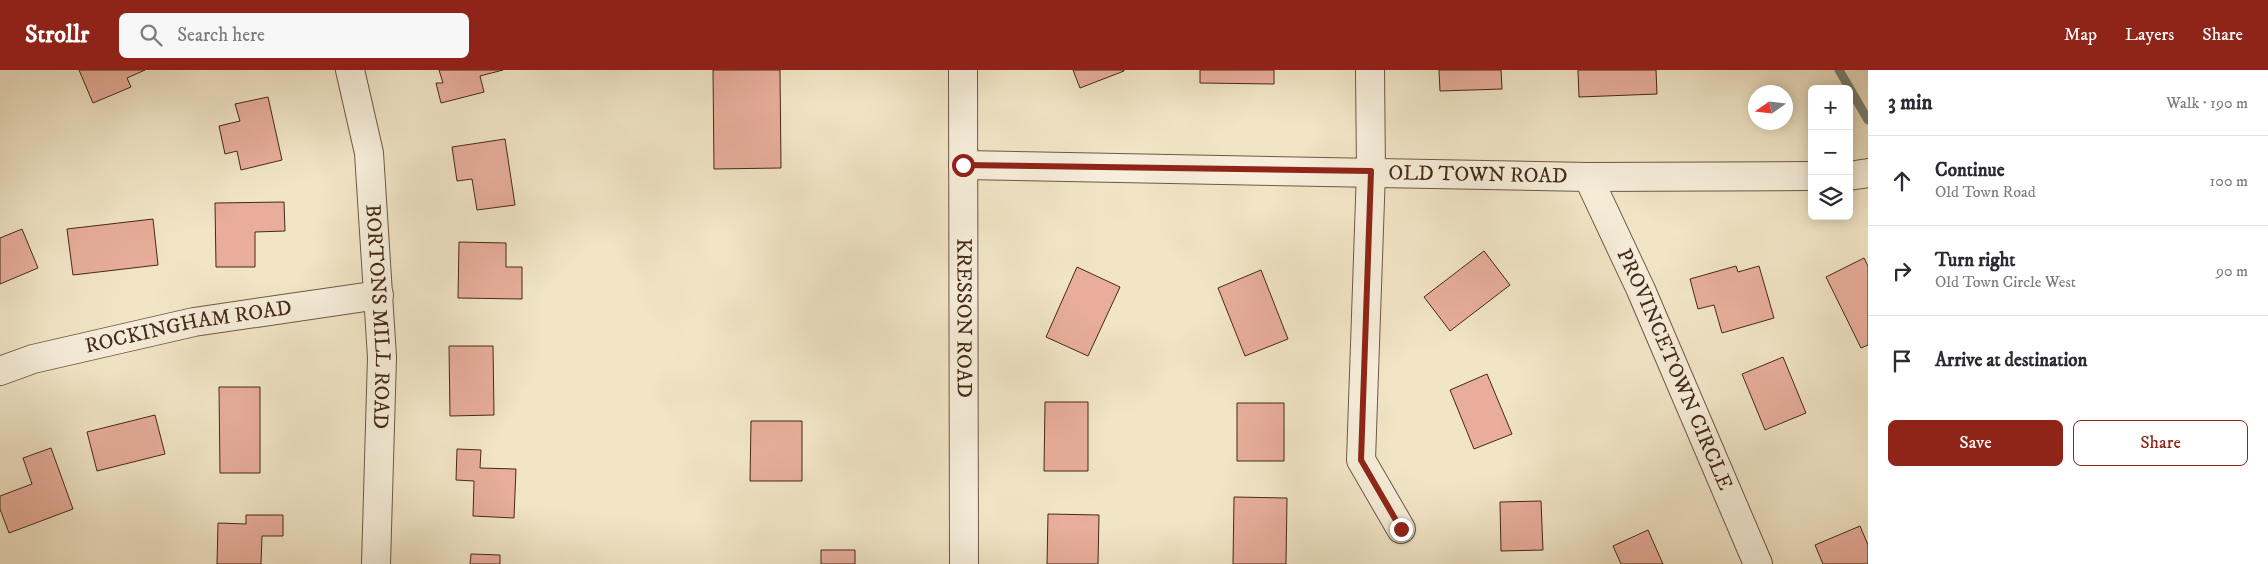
<!DOCTYPE html>
<meta charset="utf-8">
<style>
:root{--surface:#fff;--page:#f7f7f7;--text:#2b2b33;--muted:#7c7c81;--line:#e1e1e2;--accent:#8f2418}
body{margin:0;font-family:"IM FELL DW Pica",serif;background:var(--page);color:var(--text)}
.controls{position:absolute;right:15px;top:15px;display:grid;overflow:hidden;border-radius:8px;box-shadow:0 2px 12px #0003}
.controls button{width:45px;height:45px;display:grid;place-items:center;padding:0;border:0;border-bottom:1px solid var(--line);background:var(--surface);color:var(--text);font:25px sans-serif}
.compass{position:absolute;left:1748px;top:15px;width:45px;height:45px;border-radius:50%;background:var(--surface);box-shadow:0 2px 12px #0003;rotate:256deg}
.stop{position:absolute;width:15px;height:15px;margin:-11px;border:4px solid #8f2418;border-radius:50%;background:#fff}
.stop.end{background:#8f2418;border-color:#fff;box-shadow:0 1px 5px #0008}
.list{margin:0;padding:0;list-style:none}
h2{display:flex;justify-content:space-between;align-items:center;height:65px;margin:0;padding:0 20px;font-size:21px}
h2 small{font-size:16px;font-weight:400;color:var(--muted)}
.list li{display:grid;grid-template-columns:32px 1fr auto;gap:15px;align-items:center;box-sizing:border-box;height:90px;padding:0 20px;border-top:1px solid var(--line)}
.list b{display:block;font-size:19px;white-space:nowrap}
.list p{margin:0;font-size:16px;white-space:nowrap;color:var(--muted)}
.list em{font-size:16px;font-style:normal;color:var(--muted)}
.actions{display:flex;gap:10px;padding:15px 20px}
.actions a{flex:1;padding:11px 0;border:1px solid var(--accent);border-radius:8px;text-align:center;font-size:18px;color:var(--accent)}
.actions .main{background:var(--accent);color:#fff}
.icon{flex:none;width:28px;height:28px;fill:none;stroke:currentColor;stroke-width:2;stroke-linecap:round;stroke-linejoin:round}
.map{position:relative;flex:none;width:1868px;height:494px;overflow:hidden}
header{display:flex;align-items:center;gap:30px;box-sizing:border-box;height:70px;padding:0 25px;background:var(--accent);color:#fff}
header strong{font-size:24px}
nav{display:flex;gap:28px;margin-inline-start:auto;font-size:18px}
.search{width:350px;height:45px;background:var(--page);display:flex;align-items:center;gap:12px;box-sizing:border-box;padding:0 18px;border-radius:8px;color:var(--muted);font-size:19px}
main{display:flex}
aside{flex:1;background:var(--surface)}
.map>svg:first-child{display:block}
.lines{fill:none;stroke-linecap:round;stroke-linejoin:round}
.stream{stroke:#798279;stroke-width:9}
.building{fill:#e8ae9b;stroke:#452918}
.minor-casing{stroke:#705844;stroke-width:30}
.tertiary-casing{stroke:#705844;stroke-width:30}
.minor{stroke:#f6eeda;stroke-width:28}
.tertiary{stroke:#f6eeda;stroke-width:28}
.route{stroke:#8f2418;stroke-width:6}
.labels{text-anchor:middle;dominant-baseline:central;stroke-width:4.5;stroke-linejoin:round;paint-order:stroke}
.street-label{font-size:21px;fill:#452918;stroke:#f6eeda}
</style>
<header>
<strong>Strollr</strong>
<div class="search"><svg class="icon" aria-label="search" viewBox="0 0 24 24"><circle cx="10" cy="10" r="6"/><path d="M15 15l6 6"/></svg>Search here</div>
<nav><a>Map</a><a>Layers</a><a>Share</a></nav>
</header>
<main>
<div class="map">
<svg width="1868" height="494" viewBox="0 0 1868 494">
<rect width="100%" height="100%" fill="#f1e5c6"/>
<filter id="stains"><feTurbulence type="fractalNoise" baseFrequency=".004" numOctaves="4"/><feColorMatrix values="0 0 0 0 .2 0 0 0 0 .09 0 0 0 0 .02 0 0 0 .5 -.17"/></filter>
<radialGradient id="worn" r=".72"><stop offset=".6" stop-color="#630" stop-opacity="0"/><stop offset="1" stop-color="#630" stop-opacity=".3"/></radialGradient>
<g class="lines">
<path class="stream" d="M1839 0 1868 50"/>
</g>
<path class="building" d="M79 0H145L127 8 131 17 93 33Z
M439 0H503L480 6 484 22 441 33 436 13H443Z
M713 0H780L781 98 714 99Z
M1073 0H1124V1L1080 18Z
M1200 0H1274V14L1200 13Z
M1439 0H1501L1502 19 1440 21Z
M1578 0H1656L1657 24 1579 27Z
M268 27 282 90 241 100 237 81 225 84 219 56 240 51 235 34Z
M505 69 515 135 477 140 472 109 457 111 452 77Z
M284 132 285 161 255 162V197H216L215 133Z
M153 149 158 195 73 205 67 159Z
M22 159 38 198 0 214V168Z
M459 172 506 173V197H522V229L458 228Z
M1484 181 1510 215 1450 261 1424 227Z
M1864 188 1868 196V275L1861 278 1826 207Z
M1736 196 1738 202 1759 196 1774 248 1722 263 1714 235 1698 239 1690 209Z
M1077 197 1120 217 1088 286 1046 267Z
M1261 200 1288 269 1245 286 1218 218Z
M449 276H493L494 345 450 346Z
M1783 287 1806 343 1765 360 1742 304Z
M1487 304 1512 364 1474 379 1450 320Z
M219 317H260V403H220Z
M1045 332H1088V401H1044Z
M1237 333H1284V391H1237Z
M155 345 165 384 97 401 87 362Z
M751 351H802V411H750Z
M51 378 73 439 9 463 0 439V426L32 414 23 388Z
M457 379 481 380 480 398 516 399 514 448 473 446 474 411 456 410Z
M1234 427 1287 428 1286 494H1233Z
M1541 431 1543 480 1501 481 1500 432Z
M1048 444 1099 445 1098 494H1047Z
M246 445H283V466H262L261 494H217L218 453 246 454Z
M1860 456 1868 475V494H1823L1815 475Z
M1648 460 1663 494H1621L1613 476Z
M821 480H855V494H821Z
M471 484 500 485V494H470Z"/>
<g class="lines">
<defs>
<g id="minor">
<path id="s1" d="M350 0 369 83 382 287 376 494"/>
<path d="M1370 0 1371 101 1361 390 1401 459"/>
<path id="s2" d="M963 95 1588 107 1812 106"/>
<path d="M1849 106 1868 103"/>
<path id="s3" d="M1588 107 1641 220 1758 494"/>
<path id="s4" d="M0 301 33 289 194 252 379 225"/>
</g>
<g id="tertiary">
<path id="s5" d="M963 0 964 494"/>
</g>
</defs>
<use href="#minor" class="minor-casing"/>
<use href="#tertiary" class="tertiary-casing"/>
<use href="#minor" class="minor"/>
<use href="#tertiary" class="tertiary"/>
</g>
<g class="lines">
<path class="route" d="M963 95 1371 101 1361 390 1401 459"/>
</g>
<g class="labels">
<g class="street-label">
<text stroke="none"><textPath href="#s2" startOffset="515">OLD TOWN ROAD</textPath></text>
<text stroke="none"><textPath href="#s1" startOffset="249">BORTONS MILL ROAD</textPath></text>
<text stroke="none"><textPath href="#s5" startOffset="248">KRESSON ROAD</textPath></text>
<text stroke="none"><textPath href="#s4" startOffset="194">ROCKINGHAM ROAD</textPath></text>
<text stroke="none"><textPath href="#s3" startOffset="211">PROVINCETOWN CIRCLE</textPath></text>
</g>
</g>
<rect width="100%" height="100%" filter="url(#stains)"/>
<rect width="100%" height="100%" fill="url(#worn)"/>
</svg>
<div class="controls">
<button>+</button>
<button>−</button>
<button><svg class="icon" aria-label="layers" viewBox="0 0 24 24"><path d="M12 4l9 5-9 5-9-5zM3 14l9 5 9-5"/></svg></button>
</div>
<svg class="compass" viewBox="-18 -18 36 36"><path d="M0-13l5 13h-10z" fill="#e53935"/><path d="M0 13l5-13h-10z" fill="#7c7c81"/></svg>
<div class="stop" style="left:963px;top:95px"></div>
<div class="stop end" style="left:1401px;top:459px"></div>
</div>
<aside>
<h2>3 min<small>Walk · 190 m</small></h2>
<ul class="list">
<li><svg class="icon" aria-label="ahead" viewBox="0 0 24 24"><path d="M12 20V5M6 11l6-6 6 6"/></svg><div><b>Continue</b><p>Old Town Road</p></div><em>100 m</em></li>
<li><svg class="icon" aria-label="right" viewBox="0 0 24 24"><path d="M7 20v-9h11M14 6l5 5-5 5"/></svg><div><b>Turn right</b><p>Old Town Circle West</p></div><em>90 m</em></li>
<li><svg class="icon" aria-label="arrive" viewBox="0 0 24 24"><path d="M6 21V4h12l-3 4 3 4H6"/></svg><div><b>Arrive at destination</b></div></li>
</ul>
<div class="actions"><a class="main">Save</a><a>Share</a></div>
</aside>
</main>
